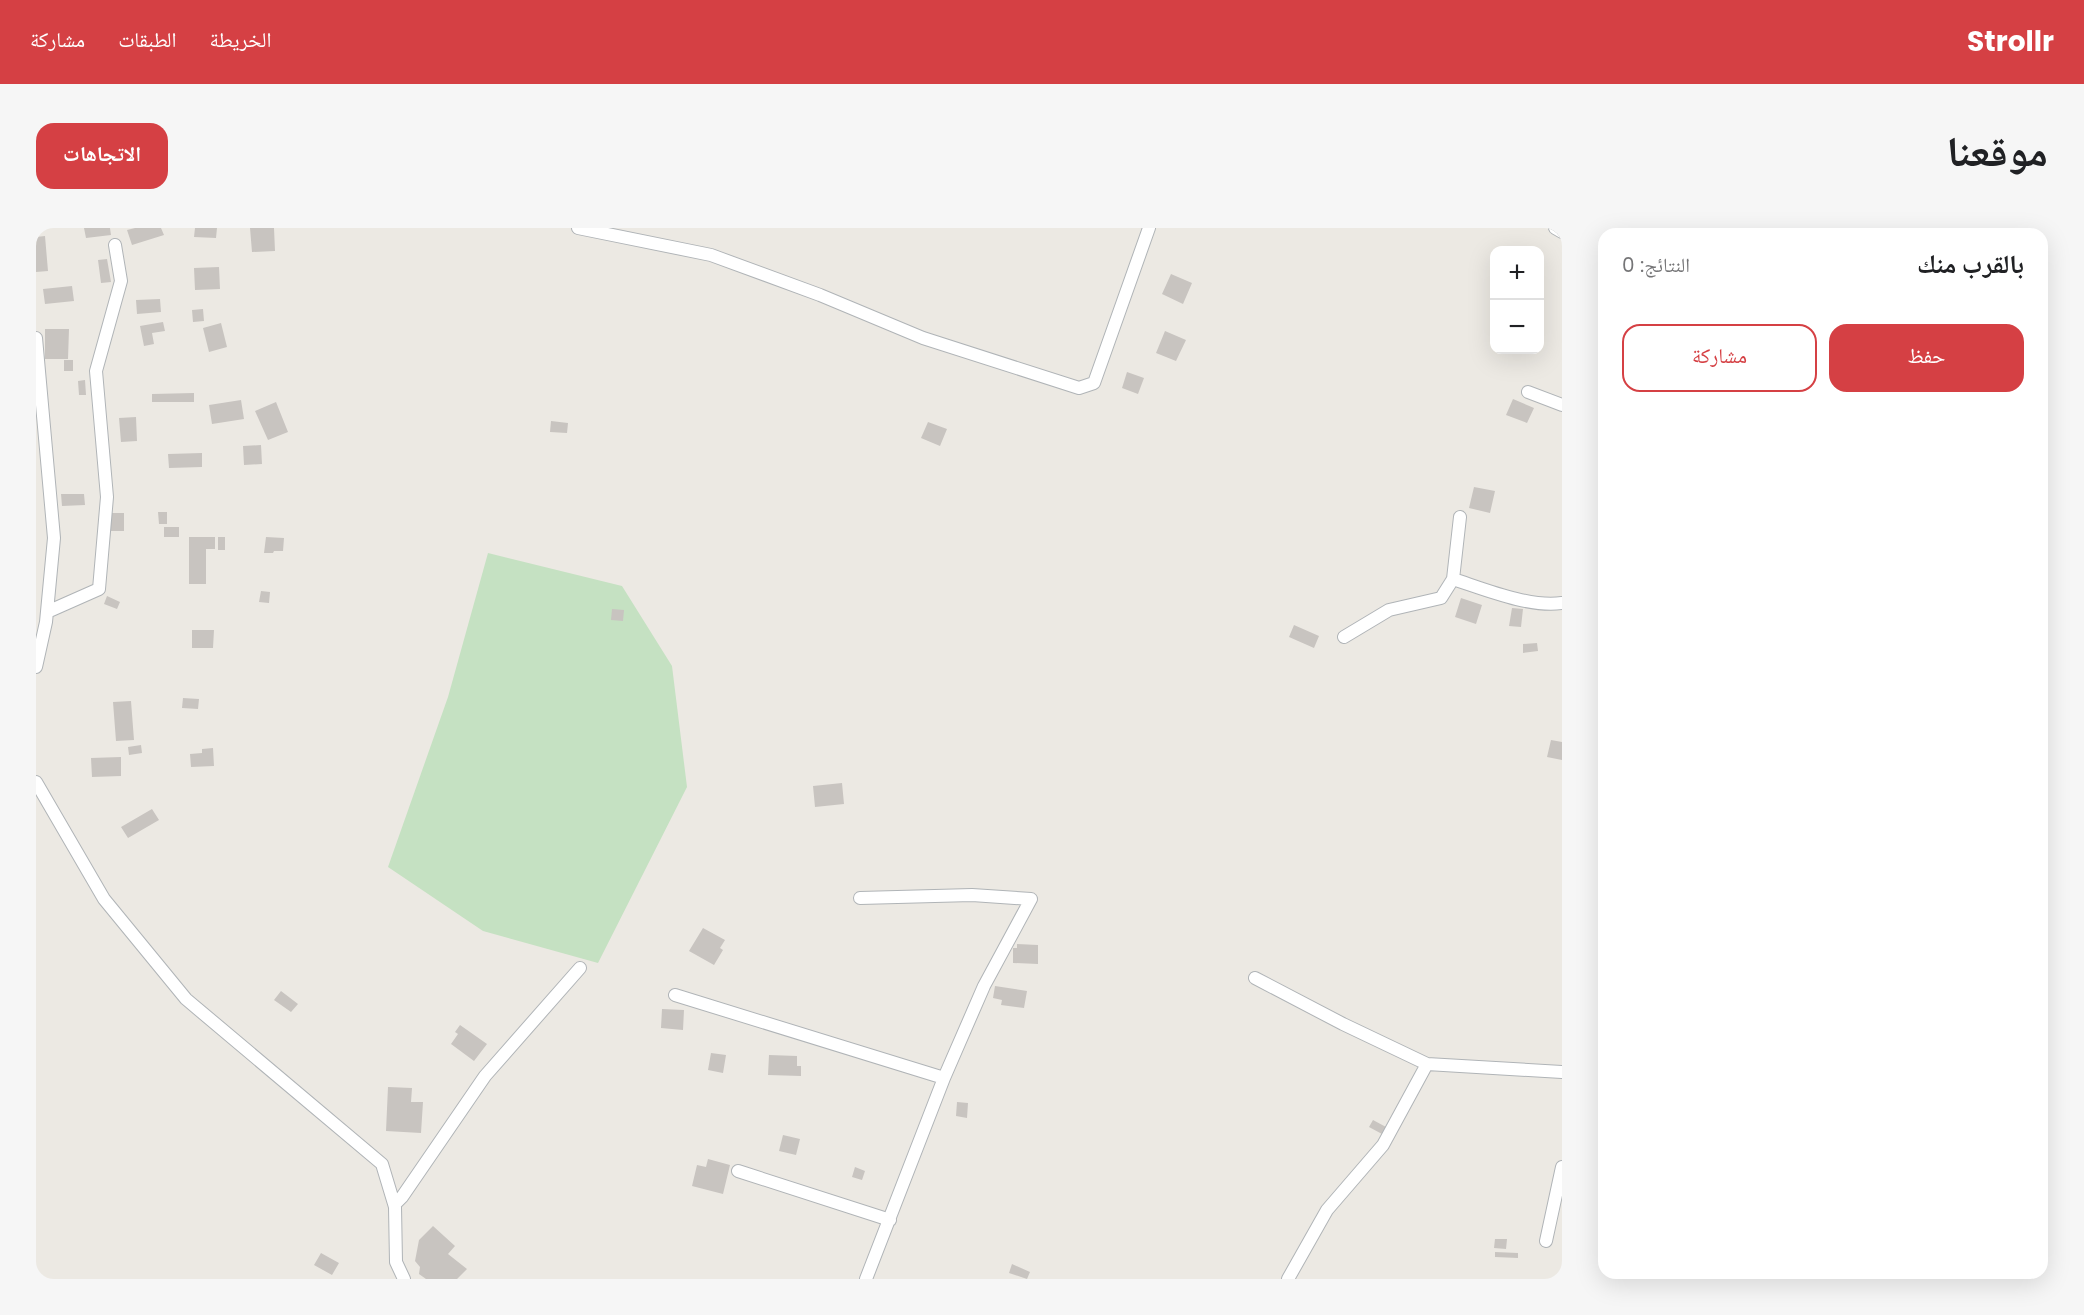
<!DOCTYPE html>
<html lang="ar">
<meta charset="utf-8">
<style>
:root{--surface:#fff;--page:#f6f6f6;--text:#202124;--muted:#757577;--line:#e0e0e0;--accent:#d54044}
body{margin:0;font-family:Poppins,"Noto Naskh Arabic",sans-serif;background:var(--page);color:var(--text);direction:rtl}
.controls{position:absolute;right:18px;top:18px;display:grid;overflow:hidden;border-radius:12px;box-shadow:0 6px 24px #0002}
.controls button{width:54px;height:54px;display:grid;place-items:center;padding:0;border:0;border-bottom:2px solid var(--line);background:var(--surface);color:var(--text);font:30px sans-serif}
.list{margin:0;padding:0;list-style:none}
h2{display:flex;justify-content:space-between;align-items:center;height:78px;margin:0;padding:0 24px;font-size:26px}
h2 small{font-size:20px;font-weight:400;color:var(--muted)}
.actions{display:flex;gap:12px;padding:18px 24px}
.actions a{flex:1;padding:14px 0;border:2px solid var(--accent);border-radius:18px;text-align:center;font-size:21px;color:var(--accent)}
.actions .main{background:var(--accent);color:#fff}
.map{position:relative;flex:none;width:1526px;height:1051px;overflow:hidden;direction:ltr;border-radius:18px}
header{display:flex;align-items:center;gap:36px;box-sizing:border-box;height:84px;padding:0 30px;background:var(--accent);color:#fff}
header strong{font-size:28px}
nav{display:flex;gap:33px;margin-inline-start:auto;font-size:21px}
.intro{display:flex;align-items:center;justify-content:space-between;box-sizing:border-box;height:144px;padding:0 36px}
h1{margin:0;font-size:42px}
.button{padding:15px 27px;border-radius:18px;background:var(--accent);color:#fff;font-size:21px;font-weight:700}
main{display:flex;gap:36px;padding:0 36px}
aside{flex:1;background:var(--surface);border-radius:18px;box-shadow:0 6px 24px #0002}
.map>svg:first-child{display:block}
.green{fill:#c5e1c2}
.building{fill:#c8c4c0}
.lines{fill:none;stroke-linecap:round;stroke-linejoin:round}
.minor-casing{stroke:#b0b4b7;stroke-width:14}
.minor{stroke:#fff;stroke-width:12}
</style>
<header>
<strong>Strollr</strong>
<nav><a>الخريطة</a><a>الطبقات</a><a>مشاركة</a></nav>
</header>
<div class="intro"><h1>موقعنا</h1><a class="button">الاتجاهات</a></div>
<main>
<aside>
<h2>بالقرب منك<small>النتائج: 0</small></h2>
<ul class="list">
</ul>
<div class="actions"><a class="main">حفظ</a><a>مشاركة</a></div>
</aside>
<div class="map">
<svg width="1526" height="1051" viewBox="0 0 1526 1051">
<rect width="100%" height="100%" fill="#ece9e3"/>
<path class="green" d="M452 325 586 358 636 438 651 559 562 735 447 703 352 639 412 469Z"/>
<path class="building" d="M48 0H74L75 7 50 10Z
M99 0H125L128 7 96 17 91 2Z
M159 0H181L180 10 158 9Z
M214 0H238L239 23 216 24Z
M9 8 12 43 0 44V9Z
M71 31 75 54 65 55 62 32Z
M183 39 184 61 159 62 158 40Z
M1135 46 1156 55 1147 76 1126 66Z
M36 58 38 73 9 76 7 61Z
M124 71 125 84 101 86 100 72Z
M167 81 168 93 157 94 156 82Z
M127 94 129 103 116 105 118 116 108 118 104 98Z
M185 95 191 119 173 124 167 100Z
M9 101H33L32 131H9Z
M1129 103 1150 112 1140 133 1120 125Z
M28 132H37V143H28Z
M1091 144 1108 150 1102 166 1086 160Z
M49 152 50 167H43L42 153Z
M158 165V174H116V166Z
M1477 171 1498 180 1491 195 1470 187Z
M205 172 208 191 176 196 173 177Z
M240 174 252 204 232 212 219 183Z
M100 189 101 213 85 214 83 190Z
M515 193 532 195 531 205 514 204Z
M892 194 911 201 904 218 885 210Z
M225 217 226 236 208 237 207 218Z
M166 225V239L133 240 132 226Z
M1438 259 1459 263 1454 285 1433 280Z
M25 266H48L49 277 26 278Z
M122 284H131V296H123Z
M73 285H88V303H73Z
M128 299H143V309H128Z
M153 309H179V321H170V356H153Z
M182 309H189V322H182Z
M230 309 248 310 247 323H238L237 325H228Z
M225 363 234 364 233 375 223 374Z
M71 368 84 374 81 381 68 376Z
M1425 370 1446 377 1440 396 1419 389Z
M1476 380 1487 381 1485 399 1473 398Z
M576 381 588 382 587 393 575 392Z
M1258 397 1283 408 1278 420 1253 409Z
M156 402H178L177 420H156Z
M1501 415 1502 423 1487 425V416Z
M147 470 163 471 162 481 146 480Z
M95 473 98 512 80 513 77 474Z
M1515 512 1526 514V532L1511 529Z
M105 517 106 525 93 527 92 519Z
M177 520 178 538 155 539 154 526 166 525V521Z
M85 529V548L56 549 55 530Z
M806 555 808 576 779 579 777 558Z
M116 581 123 592 92 610 85 599Z
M667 700 689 712 684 720 687 722 678 737 653 723Z
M981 716 1002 717V736L977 735V720H981Z
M959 758 991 763 988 780 965 777 966 772 957 770Z
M245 763 262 776 255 784 238 772Z
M626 781 648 782 647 802 625 800Z
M424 797 451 816 438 833 415 816 422 806 419 804Z
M675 825 690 827 687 845 672 842Z
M733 827 761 828V838H765V848L732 847Z
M352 859 376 860 375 874H387L385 905 350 903Z
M921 874 932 875 931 890 920 888Z
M1337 892 1350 899 1346 906 1333 899Z
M747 907 764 911 760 927 743 923Z
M672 931 694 937 687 966 656 958 661 937 670 939Z
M819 939 829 943 826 952 816 949Z
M397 998 419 1018 412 1026 431 1041 421 1051H390L383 1046 384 1039 379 1033 383 1012Z
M1459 1011H1471L1470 1021 1458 1020Z
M1459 1024 1482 1025V1030L1459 1029Z
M285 1025 303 1035 296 1047 278 1037Z
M976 1036 994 1044 991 1051 973 1045Z"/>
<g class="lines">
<defs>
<path id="minor" d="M542 0 675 27 784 67 887 110 1043 160 1058 155 1113 0
M1519 0 1526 4
M0 110 18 310 10 394 0 439
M1492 164 1526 177
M1417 351C1448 361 1494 380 1526 375
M11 384 63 361 71 269 60 143 85 53 79 17
M1308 409 1353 382 1405 370 1417 351 1424 289
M0 554 68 671 150 771 346 936 359 979 360 1034 368 1051
M824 670 936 667 995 671 948 758 908 850 830 1051
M1219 750 1307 796 1391 836 1526 844
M639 767 908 850
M702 943 854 992
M359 976 366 969 449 848 544 740
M1510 1013 1526 939
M1252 1051 1291 982 1347 917 1391 836"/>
</defs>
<use href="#minor" class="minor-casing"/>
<use href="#minor" class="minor"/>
</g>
</svg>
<div class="controls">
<button>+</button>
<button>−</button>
</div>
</div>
</main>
